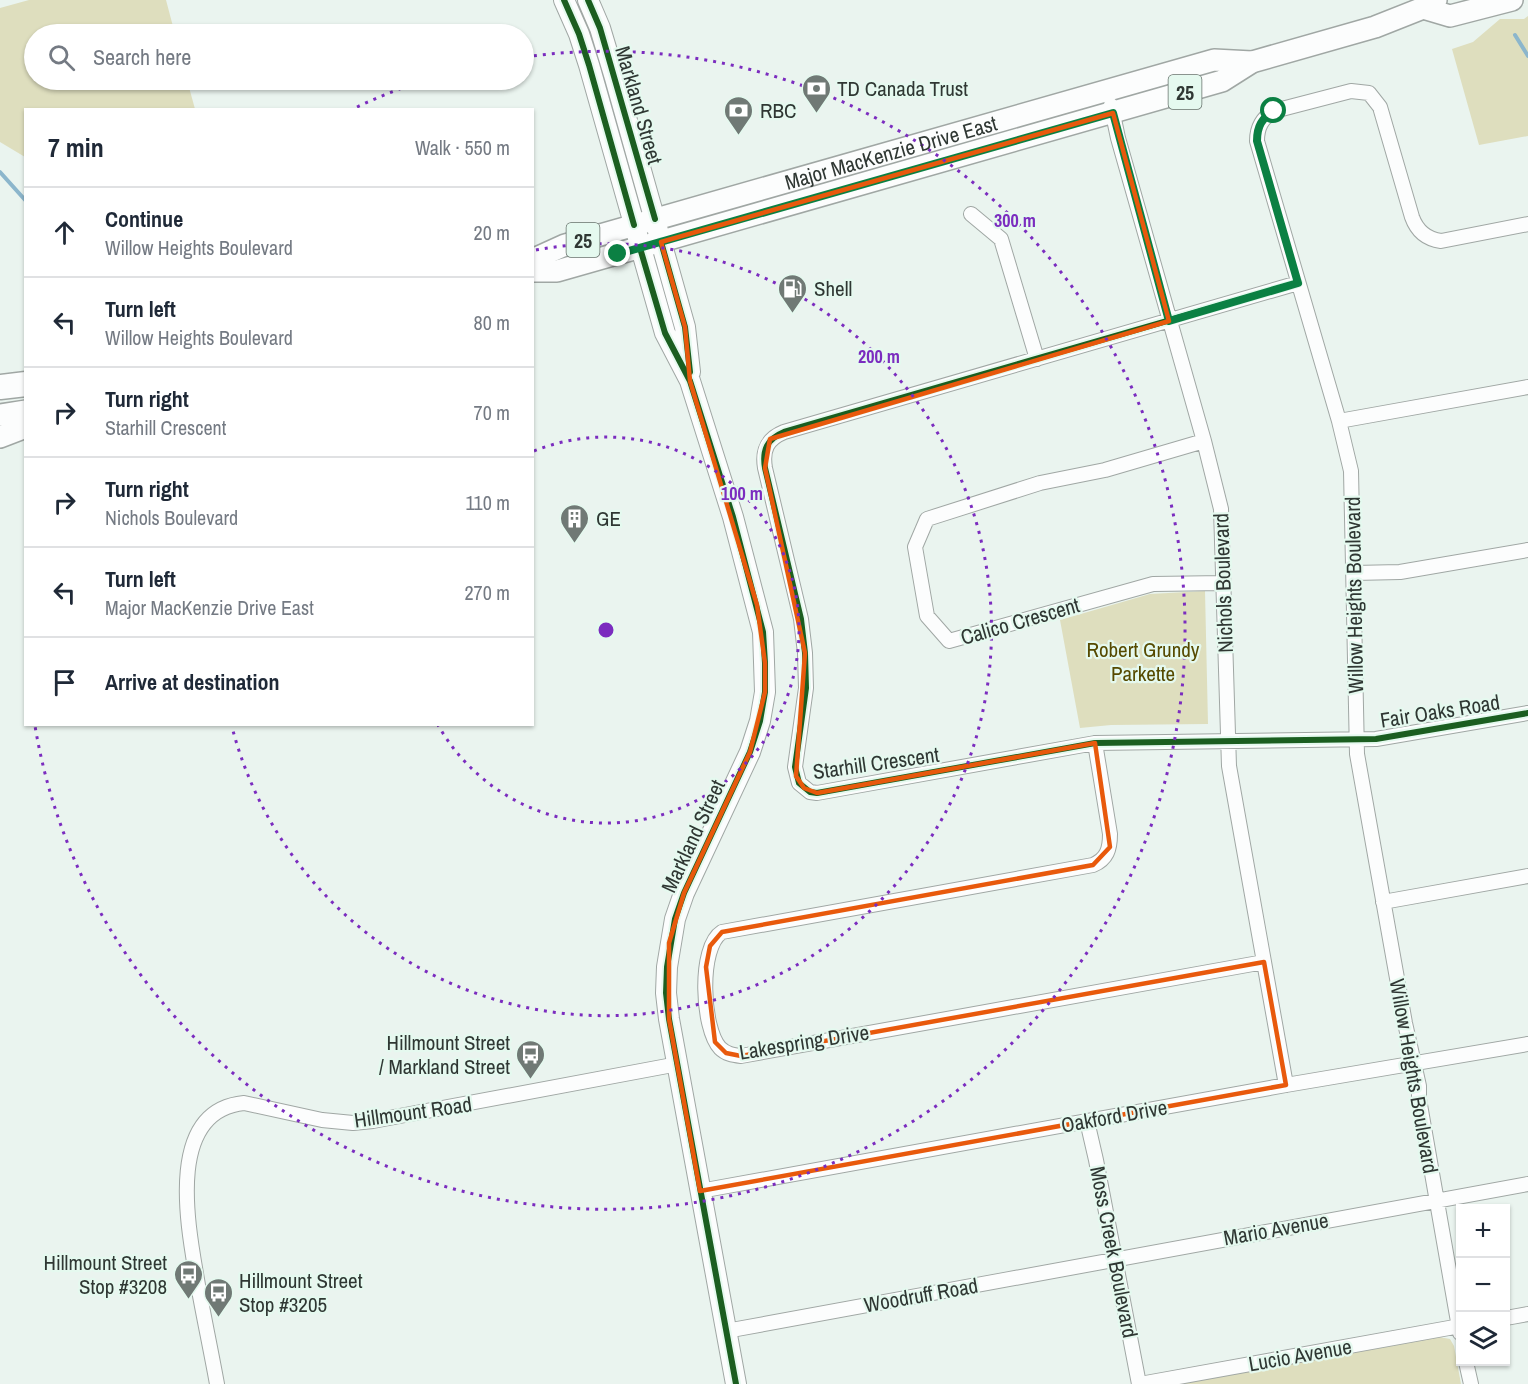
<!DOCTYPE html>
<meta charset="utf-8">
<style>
:root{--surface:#fff;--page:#f2f2f3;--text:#1f2937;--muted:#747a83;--line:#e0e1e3}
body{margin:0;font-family:"Archivo Narrow",sans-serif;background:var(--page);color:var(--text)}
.controls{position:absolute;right:18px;bottom:18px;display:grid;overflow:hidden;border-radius:0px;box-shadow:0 2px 4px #0004}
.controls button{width:54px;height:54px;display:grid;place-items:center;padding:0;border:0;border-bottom:2px solid var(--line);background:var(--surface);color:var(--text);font:30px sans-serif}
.stop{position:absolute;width:18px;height:18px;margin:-14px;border:4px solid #0b8043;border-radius:50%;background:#fff}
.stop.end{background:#0b8043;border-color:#fff;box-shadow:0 2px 6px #0008}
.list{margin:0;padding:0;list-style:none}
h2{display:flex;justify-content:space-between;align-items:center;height:78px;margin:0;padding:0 24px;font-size:26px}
h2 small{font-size:20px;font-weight:400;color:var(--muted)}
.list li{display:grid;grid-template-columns:39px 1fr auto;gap:18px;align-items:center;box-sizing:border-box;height:90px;padding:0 24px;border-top:2px solid var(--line)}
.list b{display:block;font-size:22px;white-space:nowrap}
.list p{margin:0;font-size:20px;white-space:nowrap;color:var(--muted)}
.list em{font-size:20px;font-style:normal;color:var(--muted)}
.icon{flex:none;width:33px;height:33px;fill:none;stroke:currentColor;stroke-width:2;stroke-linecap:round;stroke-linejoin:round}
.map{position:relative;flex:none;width:1528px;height:1384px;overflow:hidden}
.search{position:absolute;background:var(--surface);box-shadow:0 2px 4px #0004;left:24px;top:24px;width:510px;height:66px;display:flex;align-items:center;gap:15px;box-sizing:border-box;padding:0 21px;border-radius:33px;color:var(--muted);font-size:22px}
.panel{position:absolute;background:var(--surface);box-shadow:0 2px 4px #0004;left:24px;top:108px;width:510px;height:618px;border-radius:0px}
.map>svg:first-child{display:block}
.green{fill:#dedebe}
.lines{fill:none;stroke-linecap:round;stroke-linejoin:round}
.stream{stroke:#8cb6cc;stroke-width:4}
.street-casing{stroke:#a0a7a4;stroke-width:16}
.secondary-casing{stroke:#a0a7a4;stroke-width:22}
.primary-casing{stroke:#a0a7a4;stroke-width:24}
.highway-casing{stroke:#a0a7a4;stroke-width:27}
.street{stroke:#fcfdfd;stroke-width:14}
.secondary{stroke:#fcfdfd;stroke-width:20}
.primary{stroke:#fcfdfd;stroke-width:21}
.highway{stroke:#fcfdfd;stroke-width:24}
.cycleway-casing{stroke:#e5f9ef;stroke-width:10}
.cycleway{stroke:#1b5e20;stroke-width:6}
.route{stroke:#0b8043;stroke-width:8}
.marked{fill:none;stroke:#e8590c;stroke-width:4.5;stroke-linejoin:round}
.ring{fill:none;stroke:#7b2cbf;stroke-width:3;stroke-dasharray:3 6}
.labels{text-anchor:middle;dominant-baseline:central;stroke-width:4.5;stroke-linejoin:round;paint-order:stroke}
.shield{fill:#e5f9ef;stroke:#66716b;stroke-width:1.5}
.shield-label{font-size:20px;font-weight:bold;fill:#2f3733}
.poi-label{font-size:21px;fill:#2f3733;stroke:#e5f9ef;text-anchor:start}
.street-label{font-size:21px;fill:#2f3733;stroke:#e5f9ef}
.park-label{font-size:21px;fill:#564a00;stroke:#e5f9ef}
.centre{fill:#7b2cbf;stroke:#e5f9ef;stroke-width:3}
.ring-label{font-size:18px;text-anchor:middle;font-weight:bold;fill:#7b2cbf;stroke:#e5f9ef;stroke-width:4.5;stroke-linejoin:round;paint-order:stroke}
</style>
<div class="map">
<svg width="1528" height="1384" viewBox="0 0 1528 1384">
<rect width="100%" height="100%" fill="#eaf4ef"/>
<path class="green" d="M29 0H166L175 34H34V80H187L195 109 26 110 25 157 0 142V8Z
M1528 16V136L1479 145 1452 49 1473 42 1500 19H1524Z
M1205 591 1208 724 1111 725 1080 728 1060 620 1150 594Z
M1439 1337 1450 1339 1454 1346 1461 1384H1180Z"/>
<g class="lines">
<path class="stream" d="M1515 35 1528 56
M0 172 26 201"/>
<defs>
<path id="street" d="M1111 105 1118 138 1204 441 1221 509 1229 766 1286 1085
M971 214 1001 239 1037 359
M1298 283 784 432C767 439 762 450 765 468L801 619 805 653 806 688 795 767 799 783 810 792 817 793 1095 743 1376 739 1528 713
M1339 421 1528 387
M1204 441 1105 470 1040 483 927 519 915 547 927 616 949 641 1153 584 1224 583
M1354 573 1400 572 1528 550
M1095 743 1110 834C1110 849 1107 859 1093 865L722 932C698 947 702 1029 720 1048 726 1054 733 1055 741 1056L1264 962
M1383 902 1528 876
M1087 1121 1096 1160 1139 1384
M700 1191 1286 1085 1528 1044
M1506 1318 1528 1314
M726 1331 1528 1184
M1460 1333 1419 1099V1086L1405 1023 1357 754 1351 471 1339 421 1257 141C1257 127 1262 118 1274 111L1351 91 1369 93 1380 107 1412 217C1417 231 1426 239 1441 241L1528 224
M1466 1362 1471 1384
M217 1384C211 1351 204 1318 198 1285 189 1232 163 1111 244 1103L322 1120 353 1123 373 1121 678 1064
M1140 1384 1460 1326"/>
<path id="secondary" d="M564 0 579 34 589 65 665 333 690 381 733 517 763 632 765 692 760 721 750 752 684 893 675 919 667 967 666 993 669 1019 736 1384
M588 0 600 28 615 78 685 327 690 372"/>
<g id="primary">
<path d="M1423 8 1450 16 1512 0"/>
<path id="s1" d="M532 260 565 245 1214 60 1252 62"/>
<path d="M532 271H557L1222 81 1252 62 1375 27 1423 8 1436 0"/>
<path d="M0 415 26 411"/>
<path d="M0 437 26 427"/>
</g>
<path id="highway" d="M0 387 26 384"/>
</defs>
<use href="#street" class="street-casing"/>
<use href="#secondary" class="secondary-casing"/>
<use href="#primary" class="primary-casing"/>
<use href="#highway" class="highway-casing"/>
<use href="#street" class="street"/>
<use href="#secondary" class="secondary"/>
<use href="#primary" class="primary"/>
<use href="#highway" class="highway"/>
<defs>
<path id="cycleway" d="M564 0 579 34 589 65 634 225
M588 0 600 28 655 219
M661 242 685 327 690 372
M640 248 665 333 690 381 733 517 763 632 765 663V692L760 721 750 752 684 893 675 919 667 967 666 993 669 1019 736 1384
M1298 283 784 432C767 439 762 450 765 468L801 619 805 653 806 688 795 767 799 783 810 792 817 793 1095 743 1376 739 1528 713"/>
</defs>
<use href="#cycleway" class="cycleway-casing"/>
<use href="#cycleway" class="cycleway"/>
</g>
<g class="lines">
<path class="route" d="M618 254 1113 113 1169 321 1298 283 1257 141C1257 126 1262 118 1274 111"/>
</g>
<path class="marked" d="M1113 113 1169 321 770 439 765 468 805 653 796 776 804 788 817 793 1095 743 1110 847 1093 865 722 932 710 946 706 967 715 1042 726 1053 741 1056 1264 962 1286 1085 700 1191 669 1019V943L684 893 750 752 765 692V663L757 605 690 381 685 327 661 242Z"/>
<g class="ring">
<path d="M534 451A193 193 0 1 1 438 725"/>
<path d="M536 250A386 386 0 1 1 232 727"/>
<path d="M357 107A579 579 0 0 1 422 81M525 57A579 579 0 1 1 35 726"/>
</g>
<defs>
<symbol id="bank-pin" viewBox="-11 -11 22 30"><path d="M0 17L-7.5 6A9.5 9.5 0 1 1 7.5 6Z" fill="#707975" stroke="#e5f9ef"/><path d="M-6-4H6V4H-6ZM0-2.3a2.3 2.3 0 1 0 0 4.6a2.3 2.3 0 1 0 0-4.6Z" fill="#fff"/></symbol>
<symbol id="fuel-pin" viewBox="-11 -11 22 30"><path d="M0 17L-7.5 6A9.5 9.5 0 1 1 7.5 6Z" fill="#707975" stroke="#e5f9ef"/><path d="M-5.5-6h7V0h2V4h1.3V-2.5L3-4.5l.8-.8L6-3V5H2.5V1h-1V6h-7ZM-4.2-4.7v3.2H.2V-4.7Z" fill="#fff"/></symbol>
<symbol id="building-pin" viewBox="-11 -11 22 30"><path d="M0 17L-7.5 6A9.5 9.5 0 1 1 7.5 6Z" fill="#707975" stroke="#e5f9ef"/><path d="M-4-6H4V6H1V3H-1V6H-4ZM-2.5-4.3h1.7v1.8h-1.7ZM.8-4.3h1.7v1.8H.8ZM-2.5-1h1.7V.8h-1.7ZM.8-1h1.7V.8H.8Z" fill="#fff"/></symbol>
<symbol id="bus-pin" viewBox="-11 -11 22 30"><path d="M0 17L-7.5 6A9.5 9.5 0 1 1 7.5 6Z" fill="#707975" stroke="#e5f9ef"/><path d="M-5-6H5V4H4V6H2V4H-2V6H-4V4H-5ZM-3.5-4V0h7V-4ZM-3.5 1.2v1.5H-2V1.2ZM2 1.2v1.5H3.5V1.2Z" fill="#fff"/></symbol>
</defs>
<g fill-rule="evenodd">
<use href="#bank-pin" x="800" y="72" width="33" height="45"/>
<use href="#bank-pin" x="722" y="94" width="33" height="45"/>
<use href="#fuel-pin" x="776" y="272" width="33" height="45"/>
<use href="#building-pin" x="558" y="502" width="33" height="45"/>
<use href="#bus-pin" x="514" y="1038" width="33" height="45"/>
<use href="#bus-pin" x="172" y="1258" width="33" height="45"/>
<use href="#bus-pin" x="202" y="1276" width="33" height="45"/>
</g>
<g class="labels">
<g class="shield">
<rect x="1168.5" y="75" width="33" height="34" rx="4.5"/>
<rect x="566.5" y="223" width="33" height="34" rx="4.5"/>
</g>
<g class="shield-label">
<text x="1185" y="92">25</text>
<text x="583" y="240">25</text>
</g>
<g class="poi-label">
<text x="837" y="88">TD Canada Trust</text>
<text x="760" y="110">RBC</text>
<text x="814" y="288">Shell</text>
<text x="596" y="518">GE</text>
<text x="510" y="1042" text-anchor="end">Hillmount Street<tspan x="510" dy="24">/ Markland Street</tspan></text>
<text x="167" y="1262" text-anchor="end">Hillmount Street<tspan x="167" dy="24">Stop #3208</tspan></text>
<text x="239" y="1280">Hillmount Street<tspan x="239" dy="24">Stop #3205</tspan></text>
</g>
<g class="street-label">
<text transform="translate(639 105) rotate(74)">Markland Street</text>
<text stroke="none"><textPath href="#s1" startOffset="375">Major MacKenzie Drive East</textPath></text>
<text transform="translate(1223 583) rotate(-92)">Nichols Boulevard</text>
<text transform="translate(1354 595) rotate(-91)">Willow Heights Boulevard</text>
<text transform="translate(1020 621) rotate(-16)">Calico Crescent</text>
<text transform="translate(1440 711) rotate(-9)">Fair Oaks Road</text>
<text transform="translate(876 763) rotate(-8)">Starhill Crescent</text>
<text transform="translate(693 836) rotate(-65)">Markland Street</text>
<text transform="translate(804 1042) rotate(-9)">Lakespring Drive</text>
<text transform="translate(1414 1076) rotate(80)">Willow Heights Boulevard</text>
<text transform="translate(413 1112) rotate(-8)">Hillmount Road</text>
<text transform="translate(1114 1116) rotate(-10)">Oakford Drive</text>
<text transform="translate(1276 1229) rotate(-10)">Mario Avenue</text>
<text transform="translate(1114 1252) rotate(79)">Moss Creek Boulevard</text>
<text transform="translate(921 1295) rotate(-10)">Woodruff Road</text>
<text transform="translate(1300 1355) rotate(-10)">Lucio Avenue</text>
</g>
<g class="park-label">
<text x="1143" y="649">Robert Grundy<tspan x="1143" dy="24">Parkette</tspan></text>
</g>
</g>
<circle cx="606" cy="630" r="9" class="centre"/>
<g class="ring-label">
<text x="1015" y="227">300 m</text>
<text x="879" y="363">200 m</text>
<text x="742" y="500">100 m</text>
</g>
</svg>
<div class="controls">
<button>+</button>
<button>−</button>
<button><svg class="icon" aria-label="layers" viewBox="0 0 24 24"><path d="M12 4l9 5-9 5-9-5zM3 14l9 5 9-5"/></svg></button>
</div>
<div class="stop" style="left:1274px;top:111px"></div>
<div class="stop end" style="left:618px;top:254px"></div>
<div class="search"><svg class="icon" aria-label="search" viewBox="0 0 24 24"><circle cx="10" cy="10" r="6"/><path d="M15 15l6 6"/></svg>Search here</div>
<section class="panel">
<h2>7 min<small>Walk · 550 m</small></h2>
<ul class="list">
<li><svg class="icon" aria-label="ahead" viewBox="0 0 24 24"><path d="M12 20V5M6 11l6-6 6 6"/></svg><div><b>Continue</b><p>Willow Heights Boulevard</p></div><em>20 m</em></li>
<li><svg class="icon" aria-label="left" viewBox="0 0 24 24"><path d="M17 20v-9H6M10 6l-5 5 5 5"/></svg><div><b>Turn left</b><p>Willow Heights Boulevard</p></div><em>80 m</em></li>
<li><svg class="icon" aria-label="right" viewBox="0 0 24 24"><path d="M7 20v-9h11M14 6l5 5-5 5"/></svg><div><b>Turn right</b><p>Starhill Crescent</p></div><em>70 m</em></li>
<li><svg class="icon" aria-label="right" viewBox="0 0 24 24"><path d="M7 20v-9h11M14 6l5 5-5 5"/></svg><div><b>Turn right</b><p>Nichols Boulevard</p></div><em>110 m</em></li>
<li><svg class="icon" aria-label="left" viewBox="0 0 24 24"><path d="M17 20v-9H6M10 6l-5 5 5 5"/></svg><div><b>Turn left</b><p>Major MacKenzie Drive East</p></div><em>270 m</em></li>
<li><svg class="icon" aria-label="arrive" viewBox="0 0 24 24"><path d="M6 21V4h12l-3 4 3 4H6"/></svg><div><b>Arrive at destination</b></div></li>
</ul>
</section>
</div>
